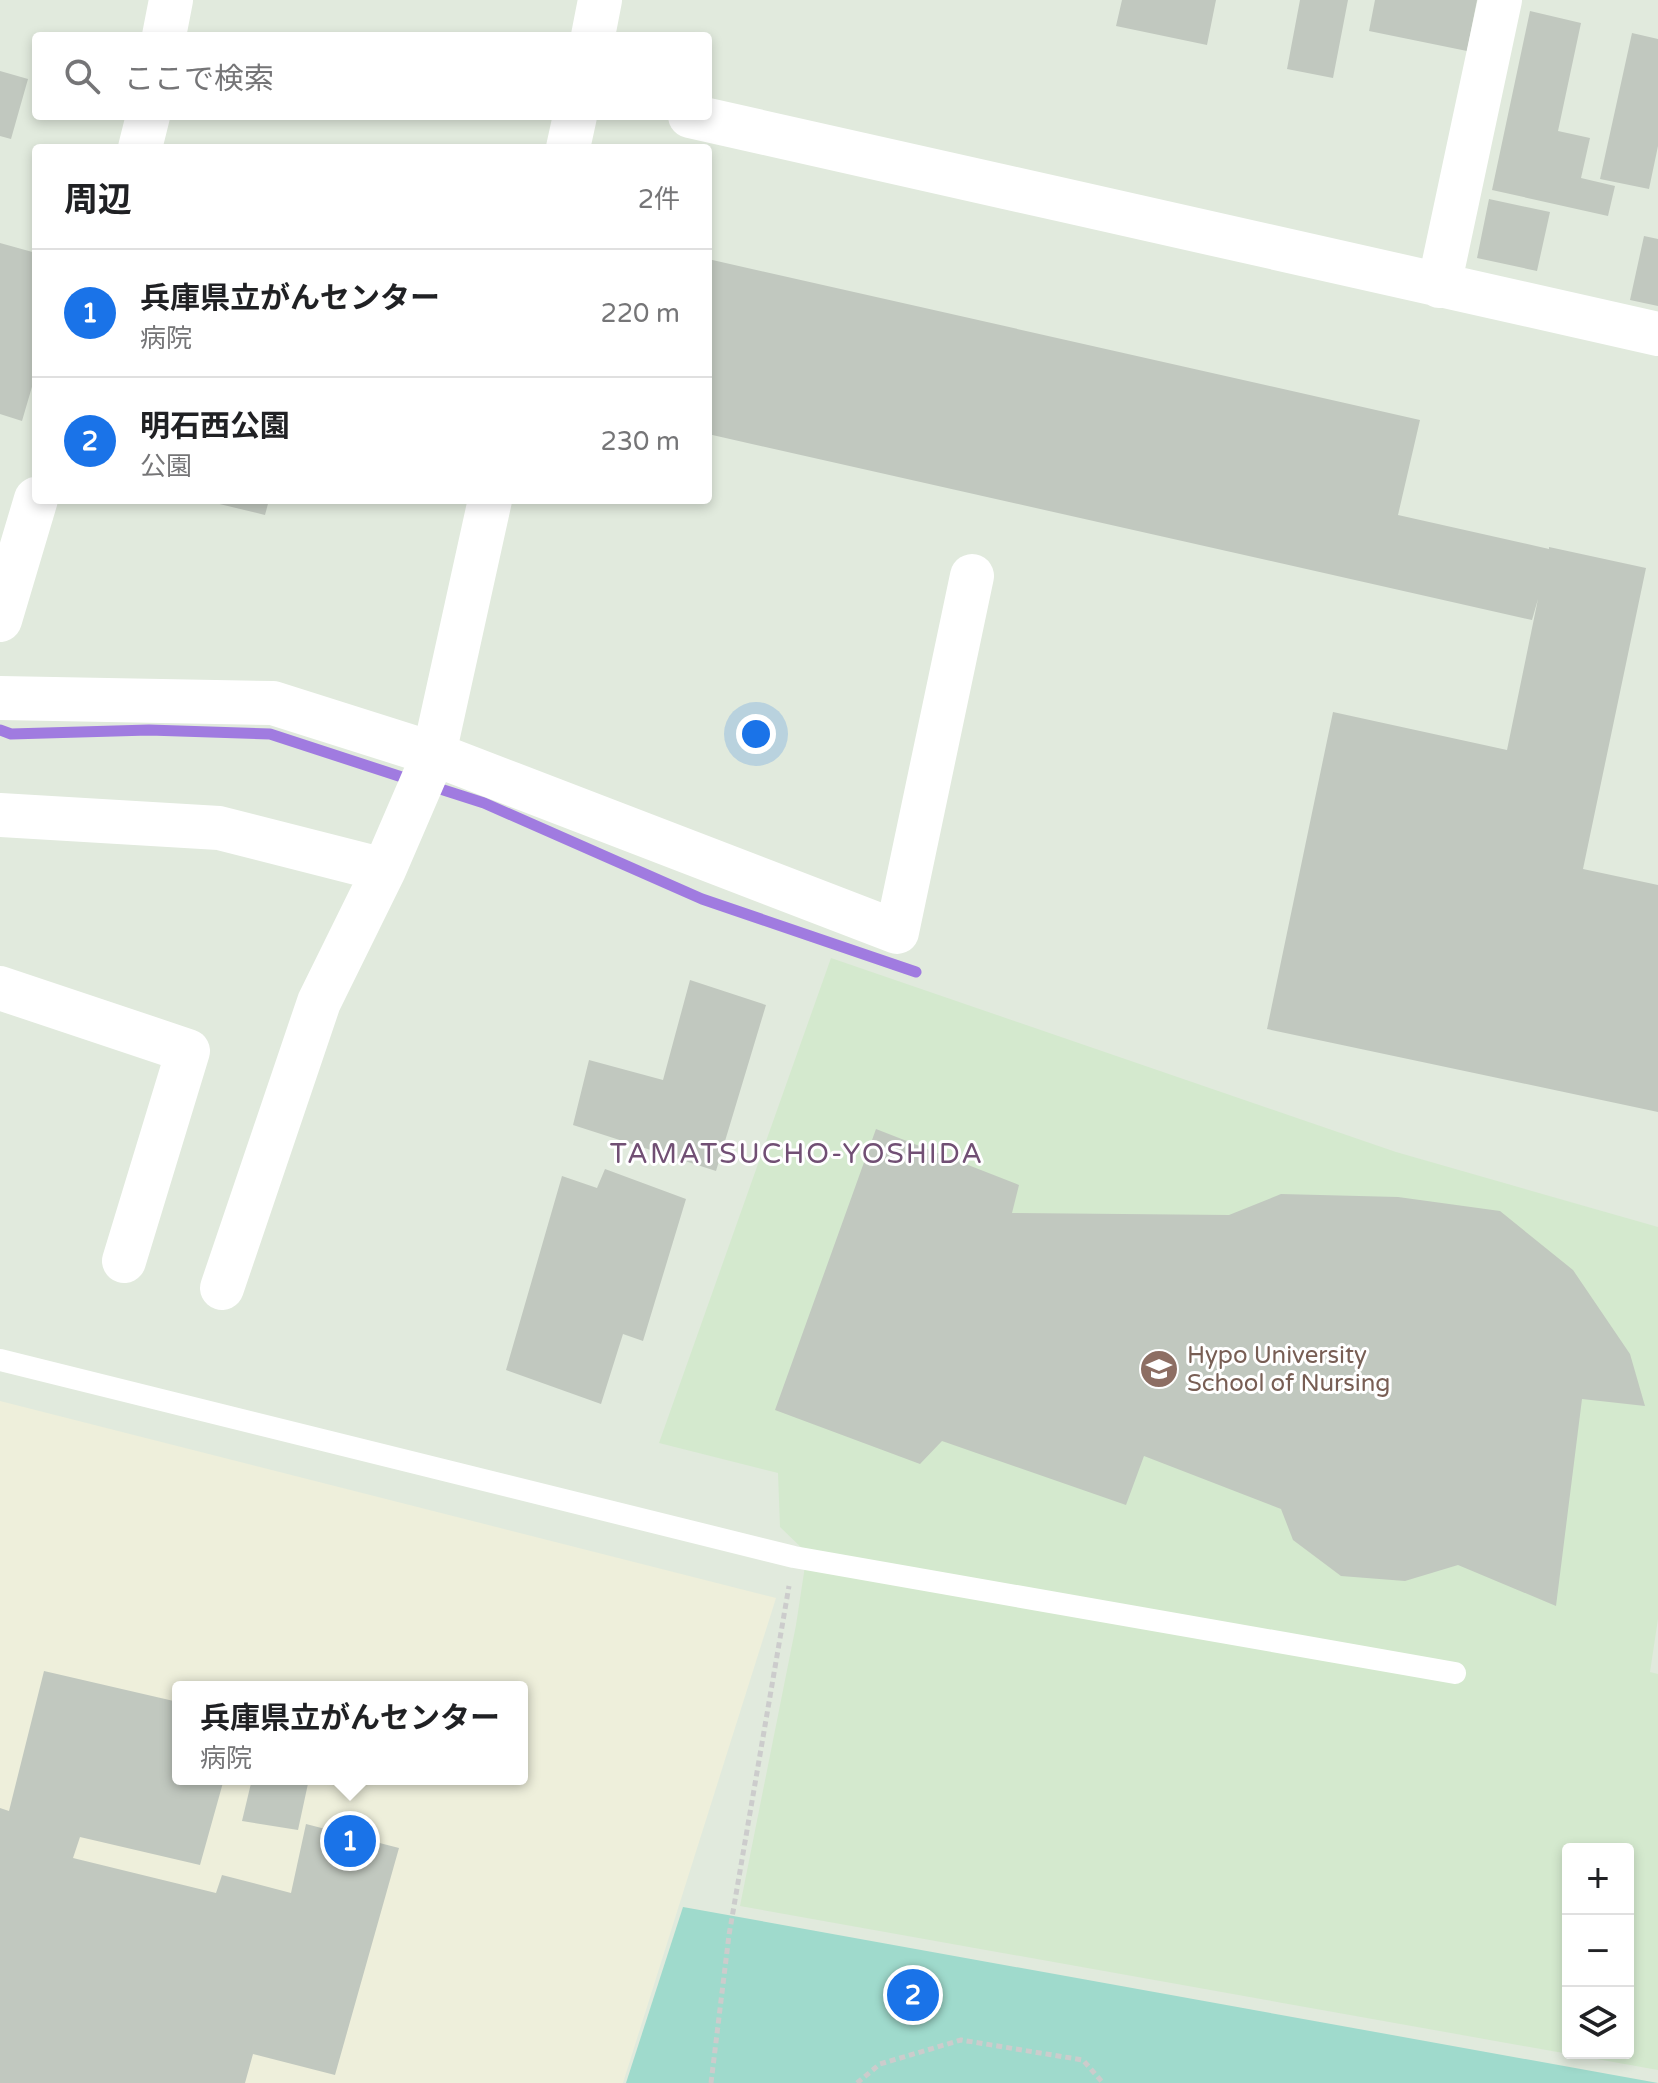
<!DOCTYPE html>
<html lang="ja">
<meta charset="utf-8">
<style>
:root{--surface:#fff;--page:#f2f2f2;--text:#202124;--muted:#757577;--line:#e0e0e0;--accent:#1a73e8}
body{margin:0;font-family:"Varela Round","Noto Sans JP",sans-serif;background:var(--page);color:var(--text)}
.controls{position:absolute;right:24px;bottom:24px;display:grid;overflow:hidden;border-radius:8px;box-shadow:0 4px 12px #0003}
.controls button{width:72px;height:72px;display:grid;place-items:center;padding:0;border:0;border-bottom:2px solid var(--line);background:var(--surface);color:var(--text);font:40px sans-serif}
.you{position:absolute;left:756px;top:734px;width:28px;height:28px;margin:-20px;border:6px solid #fff;border-radius:50%;background:#1a73e8;box-shadow:0 0 0 12px #1a73e833}
.badge{display:grid;place-items:center;width:52px;height:52px;border-radius:50%;background:var(--accent);color:#fff;font-size:26px;font-weight:700}
.pin{position:absolute;translate:-50% -50%;border:4px solid #fff;box-shadow:0 2px 8px #0006}
.popup{position:absolute;left:172px;top:1681px;width:356px;height:104px;box-sizing:border-box;display:grid;place-content:center;border-radius:8px;background:var(--surface);filter:drop-shadow(0 2px 6px #0005);font-size:26px;white-space:nowrap;color:var(--muted)}
.popup b{font-size:30px;color:var(--text)}
.popup::after{content:'';position:absolute;left:50%;top:100%;margin-left:-16px;border:16px solid transparent;border-top-color:var(--surface)}
.list{margin:0;padding:0;list-style:none}
h2{display:flex;justify-content:space-between;align-items:center;height:104px;margin:0;padding:0 32px;font-size:34px}
h2 small{font-size:26px;font-weight:400;color:var(--muted)}
.list li{display:grid;grid-template-columns:52px 1fr auto;gap:24px;align-items:center;box-sizing:border-box;height:128px;padding:0 32px;border-top:2px solid var(--line)}
.list b{display:block;font-size:30px;white-space:nowrap}
.list p{margin:0;font-size:26px;white-space:nowrap;color:var(--muted)}
.list em{font-size:26px;font-style:normal;color:var(--muted)}
.icon{flex:none;width:44px;height:44px;fill:none;stroke:currentColor;stroke-width:2;stroke-linecap:round;stroke-linejoin:round}
.map{position:relative;flex:none;width:1658px;height:2083px;overflow:hidden}
.search{position:absolute;background:var(--surface);box-shadow:0 4px 12px #0003;left:32px;top:32px;width:680px;height:88px;display:flex;align-items:center;gap:20px;box-sizing:border-box;padding:0 28px;border-radius:8px;color:var(--muted);font-size:30px}
.panel{position:absolute;background:var(--surface);box-shadow:0 4px 12px #0003;left:32px;top:144px;width:680px;height:360px;border-radius:8px}
.map>svg:first-child{display:block}
.education{fill:#d4e9ce;fill-rule:evenodd}
.medical{fill:#eeefdb;fill-rule:evenodd}
.green{fill:#9fdacc}
.lines{fill:none;stroke-linecap:round;stroke-linejoin:round}
.stream{stroke:#a07be0;stroke-width:11}
.building{fill:#c1c8bf}
.path{stroke:#ccc;stroke-width:5;stroke-dasharray:6 4;stroke-linecap:butt}
.lane{stroke:#fff;stroke-width:22}
.street{stroke:#fff;stroke-width:44}
.secondary{stroke:#fff;stroke-width:44}
.labels{text-anchor:middle;dominant-baseline:central;stroke-width:6;stroke-linejoin:round;paint-order:stroke}
.education-label{font-size:24px;fill:#785e54;stroke:#fff;text-anchor:start}
.quarter-label{font-size:28px;letter-spacing:2px;fill:#714f74;stroke:#fff}
</style>
<div class="map">
<svg width="1658" height="2083" viewBox="0 0 1658 2083">
<rect width="100%" height="100%" fill="#e1eadd"/>
<path class="education" d="M831 958 1396 1152 1658 1227V1619L1650 1672 1658 1674V2070L740 1906 796 1625 807 1553 780 1527 778 1473 659 1443ZM1568 1849H1628V2053H1568Z"/>
<path class="medical" d="M0 1401 776 1598 623 2083H0ZM178 1687H522V1779H178Z"/>
<path class="green" d="M683 1907 1658 2083H626Z"/>
<g class="lines">
<path class="stream" d="M0 730 11 734 149 730 270 734 411 780
M431 786 484 803 702 899 916 972"/>
</g>
<path class="building" d="M1122 0H1216L1207 45 1116 26Z
M1300 0H1348L1333 78 1287 69Z
M1375 0H1477L1467 51 1369 31Z
M1530 11 1581 23 1558 131 1590 138 1581 178 1615 186 1608 216 1492 190Z
M1632 33 1658 39V146L1649 189 1600 179Z
M0 71 28 79 11 139 0 136Z
M1489 199 1550 212 1537 271 1477 258Z
M1644 236 1658 239V306L1630 300Z
M0 243 36 253V373L22 421 0 414Z
M708 259 1420 420 1398 515 1549 549V547L1646 568 1583 869 1658 885V1112L1267 1029 1333 712 1507 750 1538 599 1532 620 708 434Z
M203 500H269L265 515Z
M690 980 766 1005 716 1171 573 1125 589 1060 663 1080Z
M876 1129 1019 1185 1012 1213 1229 1215 1281 1194 1398 1197 1500 1211 1573 1270 1630 1354 1645 1406 1582 1399 1556 1606 1458 1565 1405 1581 1341 1576 1293 1540 1281 1509 1144 1456 1126 1505 942 1441 920 1464 775 1410Z
M605 1169 686 1199 643 1341 623 1334 601 1404 506 1370 562 1176 597 1188Z
M44 1671 178 1702V1779H224L200 1865 80 1837 73 1858 216 1893 222 1875 291 1893 306 1824 399 1848 335 2075 253 2054 245 2083H0V1808L9 1811Z
M252 1779H309L298 1830 242 1821Z"/>
<g class="lines">
<path class="path" d="M711 2083 729 1935 789 1586
M857 2083 880 2064 961 2040 1083 2060 1103 2083"/>
<path class="lane" d="M0 1360 794 1557 1455 1673"/>
<path class="street" d="M0 815 219 828 384 870 434 754 897 932 972 576
M0 988 188 1051 124 1261
M222 1288 319 1002 384 870"/>
<path class="secondary" d="M164 36 171 0
M593 36 600 0
M690 116C1013 187 1335 264 1658 334
M140 148 148 116
M568 148 575 116
M1439 286 1500 0
M0 620 36 499
M0 698 273 703 434 754 490 500"/>
</g>
<defs>
<symbol id="university-disc" viewBox="-11 -11 22 22"><circle r="9.5" fill="#8d6e63" stroke="#fff"/><path d="M0-5L7-2L0 1L-7-2ZM-4 1L0 2.5L4 1V4Q0 6-4 4Z" fill="#fff"/></symbol>
</defs>
<g fill-rule="evenodd">
<use href="#university-disc" x="1137" y="1347" width="44" height="44"/>
</g>
<g class="labels">
<g class="education-label">
<text x="1187" y="1355">Hypo University<tspan x="1187" dy="28">School of Nursing</tspan></text>
</g>
<g class="quarter-label">
<text x="797" y="1154">TAMATSUCHO-YOSHIDA</text>
</g>
</g>
</svg>
<div class="controls">
<button>+</button>
<button>−</button>
<button><svg class="icon" aria-label="layers" viewBox="0 0 24 24"><path d="M12 4l9 5-9 5-9-5zM3 14l9 5 9-5"/></svg></button>
</div>
<div class="you"></div>
<div class="pin badge" style="left:350px;top:1841px">1</div>
<div class="popup"><b>兵庫県立がんセンター</b>病院</div>
<div class="pin badge" style="left:913px;top:1995px">2</div>
<div class="search"><svg class="icon" aria-label="search" viewBox="0 0 24 24"><circle cx="10" cy="10" r="6"/><path d="M15 15l6 6"/></svg>ここで検索</div>
<section class="panel">
<h2>周辺<small>2件</small></h2>
<ul class="list">
<li><span class="badge">1</span><div><b>兵庫県立がんセンター</b><p>病院</p></div><em>220 m</em></li>
<li><span class="badge">2</span><div><b>明石西公園</b><p>公園</p></div><em>230 m</em></li>
</ul>
</section>
</div>
